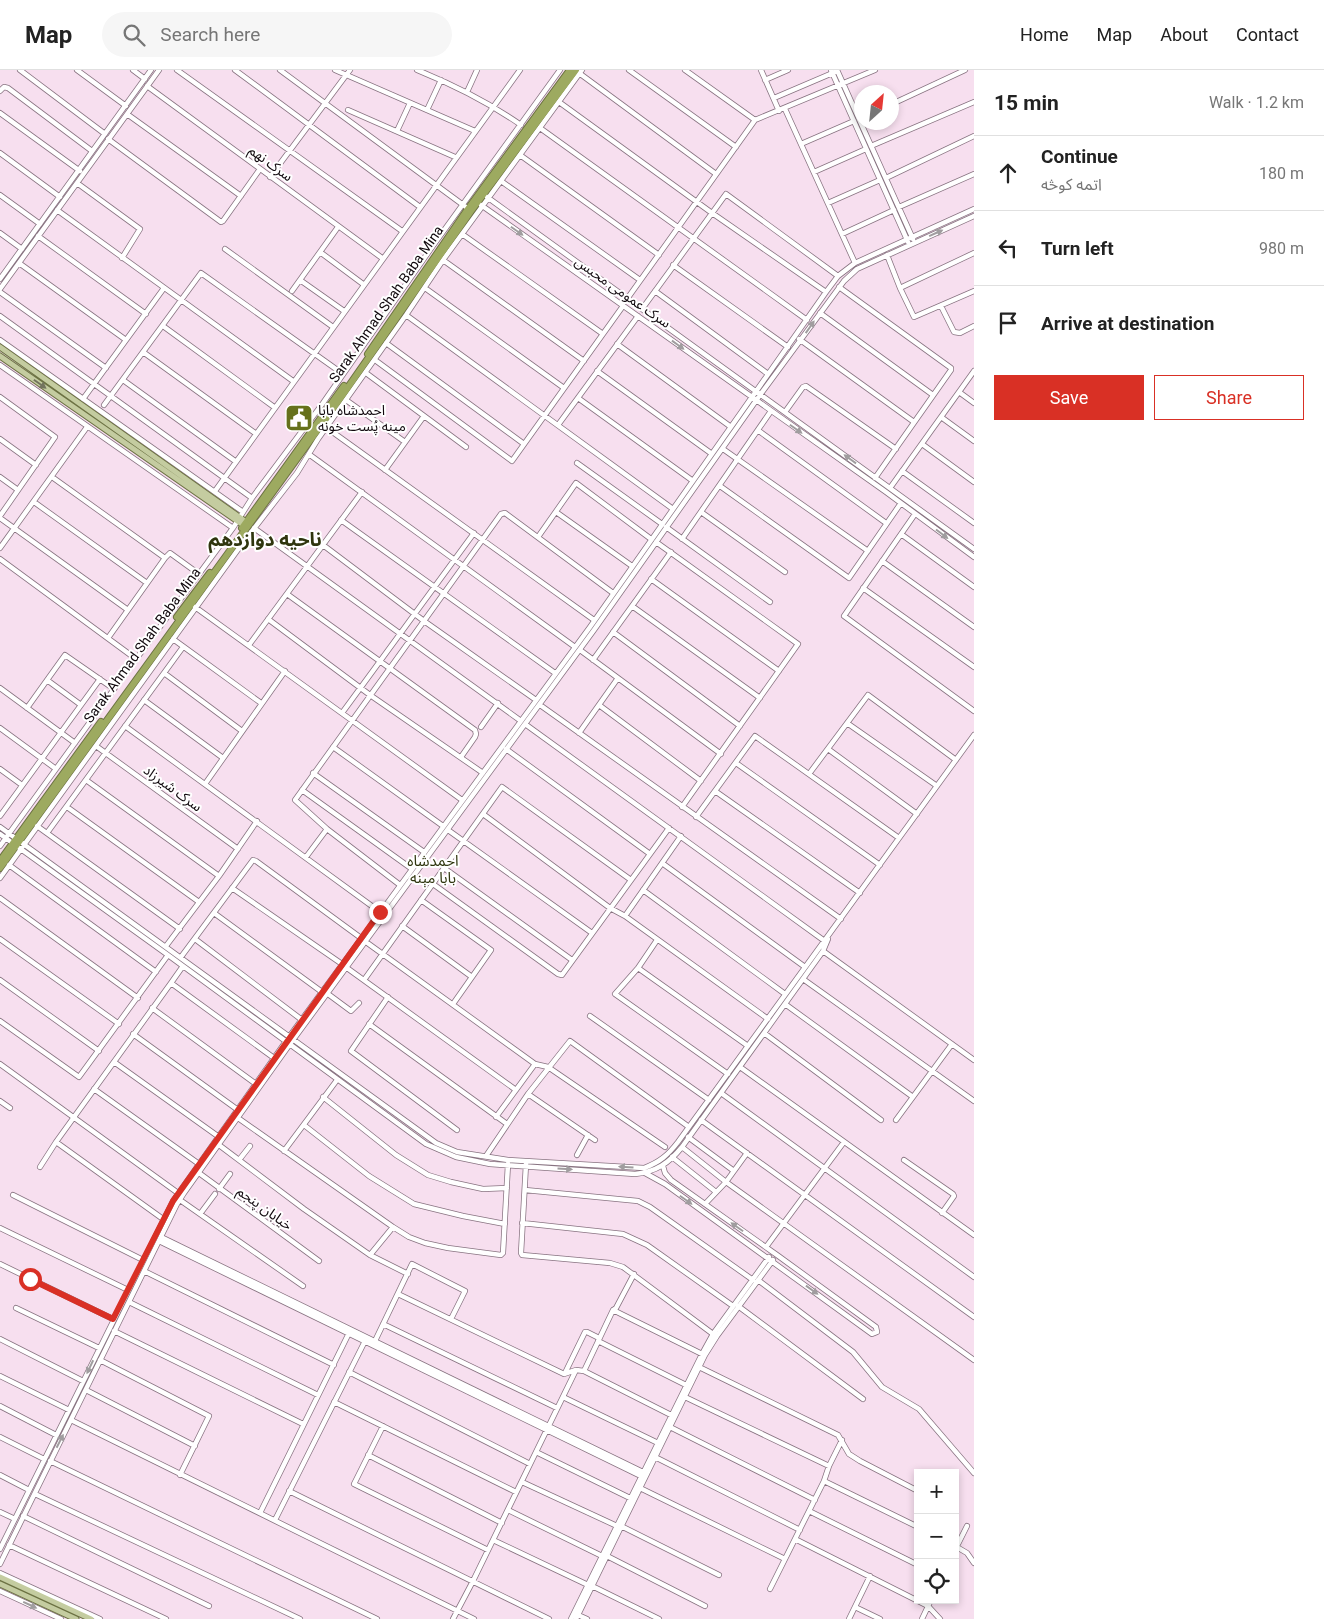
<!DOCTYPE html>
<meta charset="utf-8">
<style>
:root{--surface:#fff;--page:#f6f6f6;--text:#222;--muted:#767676;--line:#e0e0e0;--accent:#d93025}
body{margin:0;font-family:Roboto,"Noto Sans Arabic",sans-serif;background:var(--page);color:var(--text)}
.controls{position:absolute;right:15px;bottom:15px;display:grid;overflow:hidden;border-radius:0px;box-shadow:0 2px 8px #0003}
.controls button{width:45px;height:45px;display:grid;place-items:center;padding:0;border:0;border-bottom:1px solid var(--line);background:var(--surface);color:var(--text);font:25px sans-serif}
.compass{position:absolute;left:854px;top:15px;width:45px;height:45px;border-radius:50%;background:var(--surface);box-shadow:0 2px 8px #0003;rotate:27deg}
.stop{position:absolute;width:15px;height:15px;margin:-11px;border:4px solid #d93025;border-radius:50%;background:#fff}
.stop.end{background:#d93025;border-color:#fff;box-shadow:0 1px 5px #0008}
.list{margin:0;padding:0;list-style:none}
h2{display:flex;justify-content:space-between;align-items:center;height:65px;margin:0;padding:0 20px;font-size:21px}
h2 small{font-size:16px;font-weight:400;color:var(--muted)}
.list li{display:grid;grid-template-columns:32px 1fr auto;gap:15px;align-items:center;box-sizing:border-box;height:75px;padding:0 20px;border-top:1px solid var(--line)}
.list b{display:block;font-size:19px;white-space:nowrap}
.list p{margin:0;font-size:16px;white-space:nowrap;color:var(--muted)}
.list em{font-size:16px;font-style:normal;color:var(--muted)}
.actions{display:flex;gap:10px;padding:15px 20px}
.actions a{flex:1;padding:11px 0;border:1px solid var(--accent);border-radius:0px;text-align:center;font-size:18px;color:var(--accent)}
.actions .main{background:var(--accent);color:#fff}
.icon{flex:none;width:28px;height:28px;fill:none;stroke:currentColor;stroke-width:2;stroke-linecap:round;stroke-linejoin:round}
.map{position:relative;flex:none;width:974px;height:1549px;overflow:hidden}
header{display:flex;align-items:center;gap:30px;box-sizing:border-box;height:70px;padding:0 25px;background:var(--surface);border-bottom:1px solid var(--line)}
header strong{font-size:24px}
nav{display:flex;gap:28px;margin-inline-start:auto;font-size:18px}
.search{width:350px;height:45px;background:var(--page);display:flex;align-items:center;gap:12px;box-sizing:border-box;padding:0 18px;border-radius:28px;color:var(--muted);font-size:19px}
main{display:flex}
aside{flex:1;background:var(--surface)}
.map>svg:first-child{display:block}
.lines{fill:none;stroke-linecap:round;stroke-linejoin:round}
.minor-casing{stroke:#887381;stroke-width:6}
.major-casing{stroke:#6c7243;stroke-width:7}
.highway-casing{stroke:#6c7243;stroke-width:8}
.minor{stroke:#fff;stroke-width:4.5}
.major{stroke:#c4cca0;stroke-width:5}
.highway{stroke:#9daa60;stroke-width:6}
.oneway{fill:#a09d9f}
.oneway2{fill:#73745e}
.route{stroke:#d93025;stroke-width:6}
.labels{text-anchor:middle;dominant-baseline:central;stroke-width:4;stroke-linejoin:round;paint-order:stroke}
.street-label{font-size:14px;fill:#11090e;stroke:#fff}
.poi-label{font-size:14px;fill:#11090e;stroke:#fff;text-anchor:start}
.neighbourhood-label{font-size:15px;fill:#2f350e;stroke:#fff}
.district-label{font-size:19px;font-weight:bold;fill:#2f350e;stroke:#fff}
</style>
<header>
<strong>Map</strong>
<div class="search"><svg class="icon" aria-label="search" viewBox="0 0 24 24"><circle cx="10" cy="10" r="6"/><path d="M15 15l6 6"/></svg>Search here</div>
<nav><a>Home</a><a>Map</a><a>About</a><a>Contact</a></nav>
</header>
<main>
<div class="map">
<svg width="974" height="1549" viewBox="0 0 974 1549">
<rect width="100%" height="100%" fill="#f7dfef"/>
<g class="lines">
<defs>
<path id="minor" d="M20 0 105 64
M77 0 126 36
M133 0 145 9
M177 0 402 161
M235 0 420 137
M280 0 470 140
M335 0 475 61
M417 0C454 15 488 32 521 55
M629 0 736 77
M685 0 755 50
M761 0 779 41
M831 0 908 172
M837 0 913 169
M579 3 716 104
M765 10 788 0
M147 16 382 188
M0 21 4 17 8 18 92 81
M467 22 477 0
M774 28 835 2
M559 32 712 143 826 222
M892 34 965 0
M785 39 855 193
M348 40 455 87
M427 40 441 10
M0 43 80 101
M127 44 241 126
M540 58 807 250
M397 61 410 33
M108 69 221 152 223 151 260 99
M801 74 854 51
M871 76 974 32
M0 83 60 127
M520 85 659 185
M814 102 866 79
M270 107 350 0
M886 108 974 66
M501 111 640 210
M77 113 140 159 122 188
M0 125 40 154
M487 127 974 479
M828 133 880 110
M481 135 886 422 974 487
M899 137 974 104
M57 140 293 311
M0 163 22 179
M462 164 603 264
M842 164 894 140
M38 166 146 244
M225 179 333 257
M320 182 363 214
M887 185 900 218 914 247 974 221
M443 190 584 291
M19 193 126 270
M673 195 788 277
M0 209 151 0
M300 210 344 241
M839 217 951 298V300L875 408
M425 218 564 318
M900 218 974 183
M0 219 159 0
M292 221 338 157
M655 221 768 304
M0 222 106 298
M627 229 755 50 875 0
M941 236 954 262 960 263 974 256
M642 239 726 124 838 206
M820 243 933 325
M406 245 673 439
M0 246 252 428
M163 256 274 337
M799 269 914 352
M0 270 243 442
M386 273 524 374
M617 274 731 357
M143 282 255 363
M375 290 512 391 623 236
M0 295 233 458
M597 301 712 384
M366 303 466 377
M123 310 235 391
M959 322 974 333
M0 327 55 367 0 446
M578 328 693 411
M83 329 164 218
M346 330 405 372
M104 335 201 203 343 304
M785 342 803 317 806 316 896 379
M941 347 974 371
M558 355 638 246
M327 358 594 550
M759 361 886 453
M0 369 36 395
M922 374 974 412
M723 379 868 481
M310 385 575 577
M577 393 662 454
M385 400 424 346
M902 401 974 453
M0 407 18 420
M52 407 165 488 170 483 199 504
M720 416 849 508 901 433
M890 418 974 301
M215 421 520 0
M34 432 147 513
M556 442 632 496
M701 442 785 502
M915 444 844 546 974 641
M0 448 128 540
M341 450 555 603
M666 457 770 532
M254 458 521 651
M901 464 974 517
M538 467 576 413 651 469
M682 469 771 341
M656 472 798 574 682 737
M323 475 424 551 536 630
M0 478 87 357
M0 489 136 589
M882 491 974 557
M651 509 779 601
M863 518 974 597
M287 524 475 660 476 664 475 667 461 687
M632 536 760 628
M195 537 462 730
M268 549 370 625 483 703
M613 562 740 656
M108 568 165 488
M173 569 261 633
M249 575 362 422
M580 580 721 684
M593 590 671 482
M164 603 242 661
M47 610 81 635
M0 618 75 673
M144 630 223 688
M540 635 841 849
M599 635 701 711
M27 638 65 585 114 619
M342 643 474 463
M847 653 937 716
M525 654 826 872
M125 656 380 842
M481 657 498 633
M0 658 56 699
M579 663 618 608
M96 676 238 779
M333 677 443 756
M506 679 650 784
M828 679 917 744
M736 693 880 795
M0 699 22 715
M313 703 424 782
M809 704 868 625 956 690
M86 710 219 806
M205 714 285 601
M302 720 412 799
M715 721 860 823
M67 737 199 832
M483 744 610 838 625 846 768 949
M0 746 100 609
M696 747 755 666 899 768
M37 756 180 859
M0 757 436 1073 457 1082 508 1090 644 1098C660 1092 668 1085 678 1072L974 665
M448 760 592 863
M47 763 183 577
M0 764 168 885 426 1074 456 1087 490 1094 635 1104C656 1102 669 1093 682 1077L823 881 828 869
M0 776 114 619 233 458 252 428 323 333 432 177 560 0
M306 787 327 759
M662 793 805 897
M9 795 156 902
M444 798 572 890
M0 808 242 474 297 403 318 369 406 245 443 190 582 0
M433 814 558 904 562 905 669 758
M400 815 327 759 295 730 501 444 505 443 613 523
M232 818 342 894
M643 820 785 924
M0 828 138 928
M421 830 491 880 453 934
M214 843 322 922
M625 846 681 766
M402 856 472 907
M0 869 119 954
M195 869 302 950
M657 870 638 898 615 924 728 1004
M366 872 535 994 548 997 665 1077
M166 876 219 806 257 751
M823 881 974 990
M181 887 253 790 256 791 361 868
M183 896 171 913 274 988
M347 898 516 1020
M638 898 748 976
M803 909 974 1031
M0 910 99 981
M364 910 502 717 631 810
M328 924 351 941 359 933
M388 927 351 981 457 1060
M785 934 913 1027
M152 938 256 1014
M590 946 709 1030
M0 951 79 1007 168 885
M369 954 507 1054
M764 963 881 1050
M133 964 238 1040
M114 992 219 1067
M0 994 178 1123
M740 997 974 1165
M94 1019 199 1094
M721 1023 974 1207
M528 1024 595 1070
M323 1027 396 1085 428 1105 451 1112 483 1119 507 1118
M0 1031 10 1038
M496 1047 535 994
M238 1048 393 1157 409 1167 425 1173 448 1178 501 1185 503 1183 508 1094
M701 1050 974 1247
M896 1050 952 974
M304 1055 369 1106 414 1134 463 1146 505 1154
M688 1067 734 1101
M56 1072 163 1149
M219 1075 304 1139 370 1185 408 1204
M682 1077 726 1112 974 1290
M284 1081 337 1010
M577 1085 588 1065
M486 1086 528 1024 570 971 689 1057
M672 1087 716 1122
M239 1090 250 1076
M904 1090 953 1124 954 1126 942 1143
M526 1094 521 1183 522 1185 610 1193 623 1197 713 1264
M40 1097 56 1072 171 913
M199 1103 319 1191
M645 1103 665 1114 872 1264 877 1262 876 1257 777 1185 671 1110 665 1103 663 1096
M219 1119 230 1104
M525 1120 638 1131 650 1137 753 1210
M13 1125 143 1190
M180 1130 303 1216
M705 1134 726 1112 747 1083
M200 1144 215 1124
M522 1153 623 1164 647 1175 733 1236
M0 1158 128 1220
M161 1167 647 1404
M159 1171 645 1408
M766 1177 844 1072
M370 1185 393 1157
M0 1194 113 1249
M144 1201 334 1295
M758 1210 853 1282 882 1317 919 1339 974 1403
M398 1224 564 1304 576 1300
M129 1232 318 1325
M738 1236 863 1329
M16 1238 99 1278
M613 1240 702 1284
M383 1254 557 1338
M114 1261 303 1354
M0 1269 83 1311
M375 1271 412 1194 465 1221 451 1249
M598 1271 686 1315
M100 1290 209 1346 180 1405
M699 1297 838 1365 849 1384 860 1391 918 1421
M584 1301 671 1345
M349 1302 530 1394
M565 1303 585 1262H587L599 1268
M0 1306 69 1340
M86 1320 195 1376
M563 1327 658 1373
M685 1327 829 1396
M334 1332 516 1422
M0 1336 56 1365
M71 1350 474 1549
M383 1356 354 1414 488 1480
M670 1357 815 1430
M0 1367 44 1389
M536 1382 630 1428
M368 1385 502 1453
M655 1387 800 1460
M50 1391 377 1549
M0 1405 29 1420
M824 1411 918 1457
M522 1412 617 1456
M640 1418 785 1489
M289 1421 549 1549
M35 1424 300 1549
M508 1440 602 1486
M809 1441 918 1495
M0 1442 15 1449
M260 1443 349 1263
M23 1446 209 1536
M275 1450 366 1269
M621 1456 719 1505
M795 1469 928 1536 940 1549
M493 1470 588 1515
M9 1475 166 1549
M955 1476 967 1483 974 1493
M0 1479 173 1131 289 967 590 557 826 222 838 206 855 193 974 139
M955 1480 967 1456
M607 1486 705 1536
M0 1494 119 1252 177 1134 184 1123 290 974 594 560 760 325 844 211 857 199 974 146
M0 1503 100 1549
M592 1516 659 1549
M770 1519 824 1411 829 1396 842 1370
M0 1521 61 1549
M855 1537 880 1549
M578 1545 587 1549
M453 1549 473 1511 576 1300 584 1301 613 1240 616 1238 634 1204
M571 1549 702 1284 713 1264 769 1187
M576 1549 705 1285 717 1266 773 1190
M849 1549 870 1506
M922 1549 931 1530"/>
<path id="major" d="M0 277 249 454
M0 286 246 457
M0 1507 91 1549
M0 1514 76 1549"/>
<path id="highway" d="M368 284 468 139 570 0
M242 458 344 316
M177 547 210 503
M0 791 101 652
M0 798 335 336 471 141 576 0"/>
</defs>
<use href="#minor" class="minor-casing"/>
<use href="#major" class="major-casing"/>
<use href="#highway" class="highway-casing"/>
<use href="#minor" class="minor"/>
<use href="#major" class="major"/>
<use href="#highway" class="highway"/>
</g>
<defs><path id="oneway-solid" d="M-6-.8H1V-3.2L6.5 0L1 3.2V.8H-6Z" transform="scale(1.25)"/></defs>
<g class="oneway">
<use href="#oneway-solid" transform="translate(517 161) rotate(35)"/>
<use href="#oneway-solid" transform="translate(936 163) rotate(-24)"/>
<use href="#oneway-solid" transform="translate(810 257) rotate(-55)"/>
<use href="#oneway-solid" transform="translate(678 275) rotate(36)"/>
<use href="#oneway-solid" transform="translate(796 359) rotate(35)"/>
<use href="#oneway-solid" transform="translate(850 389) rotate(-144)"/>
<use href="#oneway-solid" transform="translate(942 464) rotate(37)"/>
<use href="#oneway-solid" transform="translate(626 1097) rotate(-176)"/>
<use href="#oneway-solid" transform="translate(565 1099) rotate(4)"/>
<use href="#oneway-solid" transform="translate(686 1130) rotate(35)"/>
<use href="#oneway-solid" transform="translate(737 1157) rotate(-145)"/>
<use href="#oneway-solid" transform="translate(812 1220) rotate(36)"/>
<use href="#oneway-solid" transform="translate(90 1297) rotate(115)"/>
<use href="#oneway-solid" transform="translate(60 1371) rotate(-63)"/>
<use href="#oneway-solid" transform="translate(30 1535) rotate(25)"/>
</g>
<use class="oneway2" href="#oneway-solid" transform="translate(40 314) rotate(35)"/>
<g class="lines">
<path class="route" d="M30 1209 113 1249 173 1131 380 842"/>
</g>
<defs>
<symbol id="civic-square" viewBox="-11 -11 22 22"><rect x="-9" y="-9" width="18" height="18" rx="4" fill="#65711b" stroke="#fff"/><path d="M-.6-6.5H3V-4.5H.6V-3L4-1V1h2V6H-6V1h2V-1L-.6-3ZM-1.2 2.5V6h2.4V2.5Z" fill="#fff"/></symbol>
</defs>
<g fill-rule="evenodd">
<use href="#civic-square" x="283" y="332" width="32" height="32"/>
</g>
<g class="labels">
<g class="street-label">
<text transform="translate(271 93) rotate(36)">سرک نهم</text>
<text transform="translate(623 222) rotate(35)">سرک عمومی محبس</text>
<text transform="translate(386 234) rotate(-55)">Sarak Ahmad Shah Baba Mina</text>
<text transform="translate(142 575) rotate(-54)">Sarak Ahmad Shah Baba Mina</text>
<text transform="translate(173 718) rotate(36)">سرک شیرزاد</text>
<text transform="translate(265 1138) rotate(36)">خیابان پنجم</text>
</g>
<g class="poi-label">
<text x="318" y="340">احمدشاه بابا<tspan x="318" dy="16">مینه پُست خونه</tspan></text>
</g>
<g class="neighbourhood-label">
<text x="433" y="791">احمدشاه<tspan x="433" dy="17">بابا مېنه</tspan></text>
</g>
<g class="district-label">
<text x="265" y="469">ناحیه دوازدهم</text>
</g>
</g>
</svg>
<div class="controls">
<button>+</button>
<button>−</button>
<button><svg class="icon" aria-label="locate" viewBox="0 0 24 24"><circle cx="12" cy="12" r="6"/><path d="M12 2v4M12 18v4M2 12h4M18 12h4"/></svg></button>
</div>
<svg class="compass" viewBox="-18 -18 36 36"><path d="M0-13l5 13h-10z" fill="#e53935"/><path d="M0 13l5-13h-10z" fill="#767676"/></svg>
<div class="stop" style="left:30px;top:1209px"></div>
<div class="stop end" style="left:380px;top:842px"></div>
</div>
<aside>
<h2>15 min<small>Walk · 1.2 km</small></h2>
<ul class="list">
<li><svg class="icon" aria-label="ahead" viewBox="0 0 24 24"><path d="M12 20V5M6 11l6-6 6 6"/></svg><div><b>Continue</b><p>اتمه کوڅه</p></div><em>180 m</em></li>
<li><svg class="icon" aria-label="left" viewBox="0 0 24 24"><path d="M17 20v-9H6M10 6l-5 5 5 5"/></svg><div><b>Turn left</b></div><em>980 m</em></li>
<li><svg class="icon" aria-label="arrive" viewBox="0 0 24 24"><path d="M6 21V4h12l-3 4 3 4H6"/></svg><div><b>Arrive at destination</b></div></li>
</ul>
<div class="actions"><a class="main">Save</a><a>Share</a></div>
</aside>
</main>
